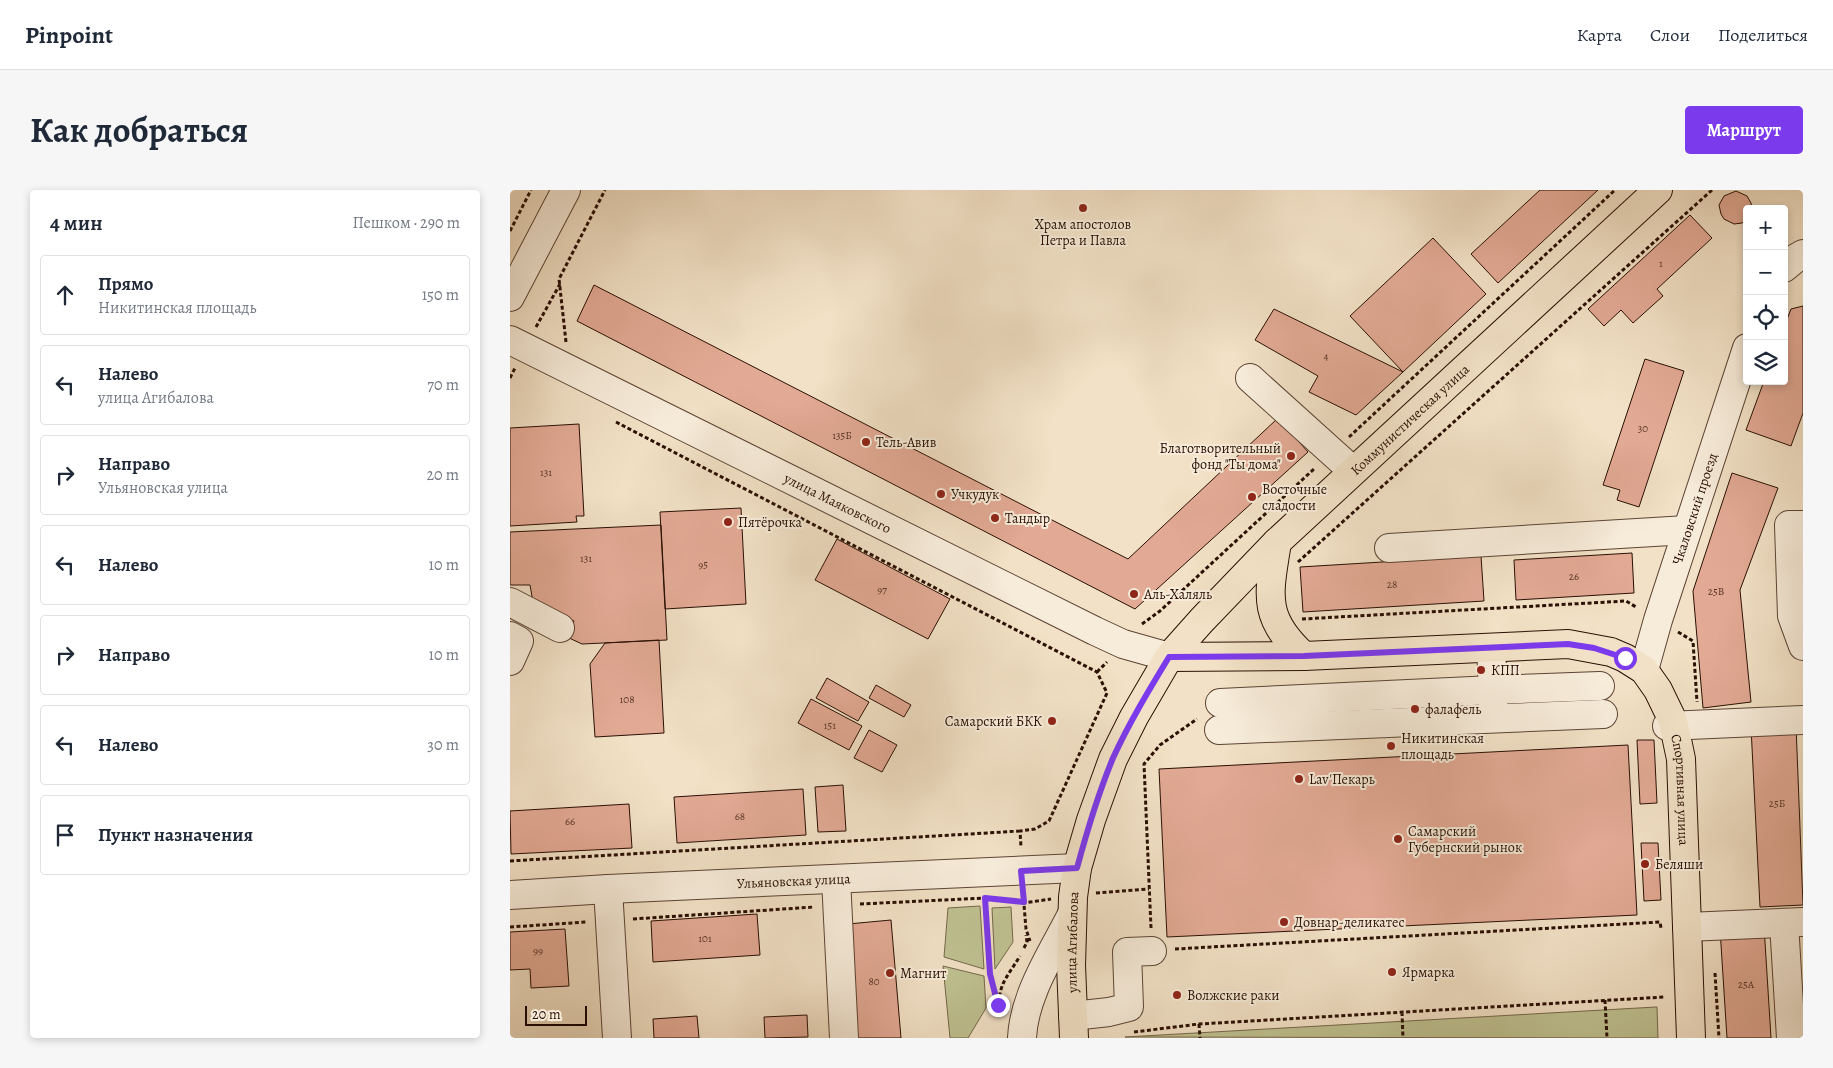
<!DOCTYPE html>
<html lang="ru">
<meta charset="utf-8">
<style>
:root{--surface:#fff;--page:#f6f6f7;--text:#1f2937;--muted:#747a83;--line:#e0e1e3;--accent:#7c3aed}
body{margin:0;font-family:Alegreya,serif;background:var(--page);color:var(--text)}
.controls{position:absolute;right:15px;top:15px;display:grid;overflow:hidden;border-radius:5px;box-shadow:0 2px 8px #0003}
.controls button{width:45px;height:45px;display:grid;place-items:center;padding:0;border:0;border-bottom:1px solid var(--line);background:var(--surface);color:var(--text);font:25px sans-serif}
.scale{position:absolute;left:15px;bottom:12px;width:62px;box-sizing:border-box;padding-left:5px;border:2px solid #2a0f03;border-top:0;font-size:14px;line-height:18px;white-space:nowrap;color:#2a0f03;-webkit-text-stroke:4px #f7ecda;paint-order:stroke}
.stop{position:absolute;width:15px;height:15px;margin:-11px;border:4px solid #7c3aed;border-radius:50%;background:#fff}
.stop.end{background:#7c3aed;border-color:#fff;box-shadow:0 1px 5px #0008}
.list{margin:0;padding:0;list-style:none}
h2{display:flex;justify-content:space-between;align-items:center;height:65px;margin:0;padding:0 20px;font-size:21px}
h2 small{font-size:16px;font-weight:400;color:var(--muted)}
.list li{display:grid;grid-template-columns:32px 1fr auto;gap:15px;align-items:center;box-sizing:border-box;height:80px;margin:0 10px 10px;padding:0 10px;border:1px solid var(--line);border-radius:5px}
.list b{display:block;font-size:19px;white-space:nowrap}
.list p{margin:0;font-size:16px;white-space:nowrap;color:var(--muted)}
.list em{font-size:16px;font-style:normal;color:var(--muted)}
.icon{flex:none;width:28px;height:28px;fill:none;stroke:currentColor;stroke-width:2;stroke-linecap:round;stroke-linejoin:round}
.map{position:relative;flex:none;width:1293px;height:848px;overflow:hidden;border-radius:5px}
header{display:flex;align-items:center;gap:30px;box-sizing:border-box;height:70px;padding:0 25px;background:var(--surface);border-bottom:1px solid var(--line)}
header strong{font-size:24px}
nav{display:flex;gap:28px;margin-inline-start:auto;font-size:18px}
.intro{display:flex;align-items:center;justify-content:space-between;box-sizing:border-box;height:120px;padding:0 30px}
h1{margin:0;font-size:35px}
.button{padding:12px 22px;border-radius:5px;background:var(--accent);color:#fff;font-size:18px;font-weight:700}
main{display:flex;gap:30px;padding:0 30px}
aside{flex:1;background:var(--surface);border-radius:5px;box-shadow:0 2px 8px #0003}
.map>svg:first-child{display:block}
.green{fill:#bfc191;stroke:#74684a}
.building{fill:#e2a994;stroke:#2a0f03}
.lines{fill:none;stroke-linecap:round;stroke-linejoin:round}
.minor-casing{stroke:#5c4434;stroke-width:30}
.major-casing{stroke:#2a0f03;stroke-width:30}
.path{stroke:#2a0f03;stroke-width:3;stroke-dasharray:4 2.5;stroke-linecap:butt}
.minor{stroke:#f7ecda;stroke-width:28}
.major{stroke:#f2e1c6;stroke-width:28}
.route{stroke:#7c3aed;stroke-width:6}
.poi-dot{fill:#8f2418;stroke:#f7ecda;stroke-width:2}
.labels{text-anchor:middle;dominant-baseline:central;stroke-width:4;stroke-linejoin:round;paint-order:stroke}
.number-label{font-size:11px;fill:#583627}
.poi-label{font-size:14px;fill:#2a0f03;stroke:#f7ecda;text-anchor:start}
.street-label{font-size:14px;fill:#2a0f03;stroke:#f7ecda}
</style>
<header>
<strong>Pinpoint</strong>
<nav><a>Карта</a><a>Слои</a><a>Поделиться</a></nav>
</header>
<div class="intro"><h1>Как добраться</h1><a class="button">Маршрут</a></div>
<main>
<aside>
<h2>4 мин<small>Пешком · 290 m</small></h2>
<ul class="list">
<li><svg class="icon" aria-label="ahead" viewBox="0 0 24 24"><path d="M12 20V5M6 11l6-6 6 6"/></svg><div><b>Прямо</b><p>Никитинская площадь</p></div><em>150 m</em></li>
<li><svg class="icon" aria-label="left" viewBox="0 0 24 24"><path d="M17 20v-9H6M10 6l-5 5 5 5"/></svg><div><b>Налево</b><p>улица Агибалова</p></div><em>70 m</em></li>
<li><svg class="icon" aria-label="right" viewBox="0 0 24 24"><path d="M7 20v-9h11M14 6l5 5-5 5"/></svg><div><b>Направо</b><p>Ульяновская улица</p></div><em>20 m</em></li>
<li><svg class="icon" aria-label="left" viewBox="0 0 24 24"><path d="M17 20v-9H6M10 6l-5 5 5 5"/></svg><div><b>Налево</b></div><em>10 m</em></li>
<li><svg class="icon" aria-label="right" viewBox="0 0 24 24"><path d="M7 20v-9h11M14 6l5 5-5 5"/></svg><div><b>Направо</b></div><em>10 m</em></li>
<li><svg class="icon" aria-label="left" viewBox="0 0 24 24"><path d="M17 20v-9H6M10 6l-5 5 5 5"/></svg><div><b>Налево</b></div><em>30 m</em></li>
<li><svg class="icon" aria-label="arrive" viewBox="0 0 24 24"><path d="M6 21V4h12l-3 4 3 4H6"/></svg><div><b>Пункт назначения</b></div></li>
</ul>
</aside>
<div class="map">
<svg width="1293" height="848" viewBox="0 0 1293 848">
<rect width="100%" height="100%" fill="#f2e1c6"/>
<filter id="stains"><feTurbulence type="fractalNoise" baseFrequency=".004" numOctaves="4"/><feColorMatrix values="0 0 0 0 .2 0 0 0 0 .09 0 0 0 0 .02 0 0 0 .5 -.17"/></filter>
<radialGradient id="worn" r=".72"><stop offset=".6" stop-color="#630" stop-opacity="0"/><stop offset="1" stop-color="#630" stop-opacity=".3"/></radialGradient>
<path class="green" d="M470 716 474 779 434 767 438 718Z
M501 717 503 752 485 779 482 718Z
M433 776 474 786 476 818 458 848H440Z
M1147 817 1148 848 615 847 1146 817Z"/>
<path class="building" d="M1030 0H1088L988 93 961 64Z
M1226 1 1237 6 1241 13 1242 19H1237V29L1232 33 1224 34 1214 29 1211 24 1209 15 1214 6Z
M1180 25 1202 48 1147 99 1153 106 1123 133 1111 120 1094 136 1078 119Z
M923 48 976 104 893 182 840 126Z
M84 95 618 369 768 228 798 262 625 419 67 131Z
M1293 116V223L1281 256 1236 240 1254 191H1274V137L1281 119Z
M764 119 893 182 846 225 799 202 808 186 745 150Z
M1135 169 1174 181 1129 317 1107 310 1110 300 1093 295Z
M69 234 74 326H66L67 332 0 336V238Z
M1222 283 1268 298 1230 400 1241 512 1193 518 1183 401Z
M231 318 236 414 155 419 150 322Z
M151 335 157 450 72 454 57 447 64 431 23 412 20 395H0V342Z
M327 349 440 409 418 449 305 390Z
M1122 363 1124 403 1006 410 1004 370Z
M971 366 974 411 793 422 790 377Z
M149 450 154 543 85 547 80 474 95 453Z
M317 488 359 512 348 531 306 508Z
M366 495 401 515 394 527 359 508Z
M301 509 352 536 339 560 288 533Z
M1286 535 1293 715 1250 717 1241 537Z
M359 540 387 555 372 582 344 568Z
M1127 550H1144L1147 613 1130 614Z
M1118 555 1127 725 657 747 649 579Z
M333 595 336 641 308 642 305 597Z
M293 599 296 645 167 653 164 607Z
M119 614 122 658 1 664 0 621Z
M1131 653H1148L1151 710 1134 711Z
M247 724 250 765 143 772 141 731Z
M381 730 391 848H347L338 734Z
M1254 736 1261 848H1217L1210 739Z
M55 739 59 796 21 798 20 779 0 780V742Z
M297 825 298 847 255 848 254 827Z
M187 826 189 848H144L143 829Z"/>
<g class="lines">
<defs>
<g id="minor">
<path d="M1274 78 1286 68 1293 64"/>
<path d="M0 107 56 0"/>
<path id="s1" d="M0 150 585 441 613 454 659 467"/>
<path d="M740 188 843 281"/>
<path d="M1293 335H1279L1282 426 1293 456"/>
<path d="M879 358 1177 340"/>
<path d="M0 412 50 438"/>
<path d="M0 446 9 451 0 471"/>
<path id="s2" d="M1134 480 1148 430 1237 158"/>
<path d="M710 513 983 500 981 458"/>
<path d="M983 518V500L1090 496"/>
<path d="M1157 536 1293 530"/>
<path d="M709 540 1093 524"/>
<path d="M326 689 334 848"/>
<path d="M98 699 107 848"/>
<path id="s3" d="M0 705 98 699 567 678"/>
<path d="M1274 733 1281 848"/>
<path d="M1177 737 1293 732"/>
<path d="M563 826 599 822 619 817 617 762 642 761"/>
<path d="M512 848C514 804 543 762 562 724"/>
</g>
<g id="major">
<path d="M767 352C759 404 751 427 794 466"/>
<path id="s4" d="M659 467 794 466 1058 454 1101 462 1115 468 1134 480 1148 500 1163 531 1171 569 1181 848"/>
<path id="s5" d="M564 848 561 775 563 707 567 678 581 630 603 569 624 527 659 467 692 430 767 352 1148 0"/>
</g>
</defs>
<use href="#minor" class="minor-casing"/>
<use href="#major" class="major-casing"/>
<path class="path" d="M0 41 21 0
M26 137 50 94
M56 152 49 89 95 0
M0 188 5 178
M106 232 587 482 597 503 539 631 525 639 510 641 511 657
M839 247 1105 0
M788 372 1202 0
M792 429 1116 411 1126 417
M632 434 650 421 805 278
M1168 442 1183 451 1187 512
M587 482 597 472
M0 671 510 641
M513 703 516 739 520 751
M586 703 639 699
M475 708 480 784 488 812
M350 714 475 708 514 713 541 709
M123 729 304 717
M0 737 77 732
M641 738 634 574 650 555 687 529
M514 758 517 752 516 745
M665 759 1150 732 1151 738
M1205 783 1209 848
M1095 810 1097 848
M892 822 893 848
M490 826C486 796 496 789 510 766
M689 834 690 848
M624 842 689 834 1154 807"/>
<use href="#minor" class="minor"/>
<use href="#major" class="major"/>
</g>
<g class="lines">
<path class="route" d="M488 815 480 784 475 708 514 712 511 681 567 678C577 641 588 604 603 568 619 533 639 500 659 467L794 466 1058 454 1084 458 1115 468"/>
</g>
<g class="poi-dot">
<circle cx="573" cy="18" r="5"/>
<circle cx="356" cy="252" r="5"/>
<circle cx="781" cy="266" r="5"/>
<circle cx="431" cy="304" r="5"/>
<circle cx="742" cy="307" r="5"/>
<circle cx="485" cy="328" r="5"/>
<circle cx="218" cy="332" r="5"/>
<circle cx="624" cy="404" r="5"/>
<circle cx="971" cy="480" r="5"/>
<circle cx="905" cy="519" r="5"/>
<circle cx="542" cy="531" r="5"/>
<circle cx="881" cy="556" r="5"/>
<circle cx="789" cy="589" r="5"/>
<circle cx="888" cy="649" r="5"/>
<circle cx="1135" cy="674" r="5"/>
<circle cx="774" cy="732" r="5"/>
<circle cx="882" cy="782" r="5"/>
<circle cx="380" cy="783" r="5"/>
<circle cx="667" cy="805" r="5"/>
</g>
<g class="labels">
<g class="number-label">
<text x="1151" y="73">1</text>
<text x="816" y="166">4</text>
<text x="1133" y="238">30</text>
<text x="332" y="245">135Б</text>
<text x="36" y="282">131</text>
<text x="76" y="368">131</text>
<text x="193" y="374">95</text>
<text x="1064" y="386">26</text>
<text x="882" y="394">28</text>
<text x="372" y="399">97</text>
<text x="1206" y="401">25В</text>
<text x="117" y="509">108</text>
<text x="320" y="535">151</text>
<text x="1267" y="613">25Б</text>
<text x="230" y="626">68</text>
<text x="60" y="631">66</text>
<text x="195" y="748">101</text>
<text x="28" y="760">99</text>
<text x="364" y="791">80</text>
<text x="1236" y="794">25А</text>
</g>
<g class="poi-label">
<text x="573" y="34" text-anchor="middle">Храм апостолов<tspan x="573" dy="16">Петра и Павла</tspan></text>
<text x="366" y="252">Тель-Авив</text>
<text x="771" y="258" text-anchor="end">Благотворительный<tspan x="771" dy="16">фонд "Ты дома"</tspan></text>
<text x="752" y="299">Восточные<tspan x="752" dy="16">сладости</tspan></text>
<text x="441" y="304">Учкудук</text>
<text x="495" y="328">Тандыр</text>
<text x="228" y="332">Пятёрочка</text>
<text x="634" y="404">Аль-Халяль</text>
<text x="981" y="480">КПП</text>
<text x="915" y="519">фалафель</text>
<text x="532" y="531" text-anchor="end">Самарский БКК</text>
<text x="891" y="548">Никитинская<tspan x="891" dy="16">площадь</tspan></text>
<text x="799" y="589">Lav'Пекарь</text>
<text x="898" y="641">Самарский<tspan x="898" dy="16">Губернский рынок</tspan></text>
<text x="1145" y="674">Беляши</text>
<text x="784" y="732">Довнар-деликатес</text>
<text x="892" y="782">Ярмарка</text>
<text x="390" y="783">Магнит</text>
<text x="677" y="805">Волжские раки</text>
</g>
<g class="street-label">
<text stroke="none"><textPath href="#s5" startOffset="740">Коммунистическая улица</textPath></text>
<text stroke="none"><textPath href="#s1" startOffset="366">улица Маяковского</textPath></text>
<text stroke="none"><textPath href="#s2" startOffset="169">Чкаловский проезд</textPath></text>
<text stroke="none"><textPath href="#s4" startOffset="609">Спортивная улица</textPath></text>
<text stroke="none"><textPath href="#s3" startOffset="284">Ульяновская улица</textPath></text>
<text stroke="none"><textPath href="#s5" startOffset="96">улица Агибалова</textPath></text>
</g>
</g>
<rect width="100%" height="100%" filter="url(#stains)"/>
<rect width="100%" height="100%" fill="url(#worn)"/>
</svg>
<div class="controls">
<button>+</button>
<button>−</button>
<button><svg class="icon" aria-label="locate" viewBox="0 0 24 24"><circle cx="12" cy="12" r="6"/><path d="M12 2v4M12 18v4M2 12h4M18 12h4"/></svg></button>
<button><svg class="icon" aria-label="layers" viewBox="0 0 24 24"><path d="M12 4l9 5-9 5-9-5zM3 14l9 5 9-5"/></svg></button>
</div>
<div class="scale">20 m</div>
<div class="stop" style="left:1115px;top:468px"></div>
<div class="stop end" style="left:488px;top:815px"></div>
</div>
</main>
